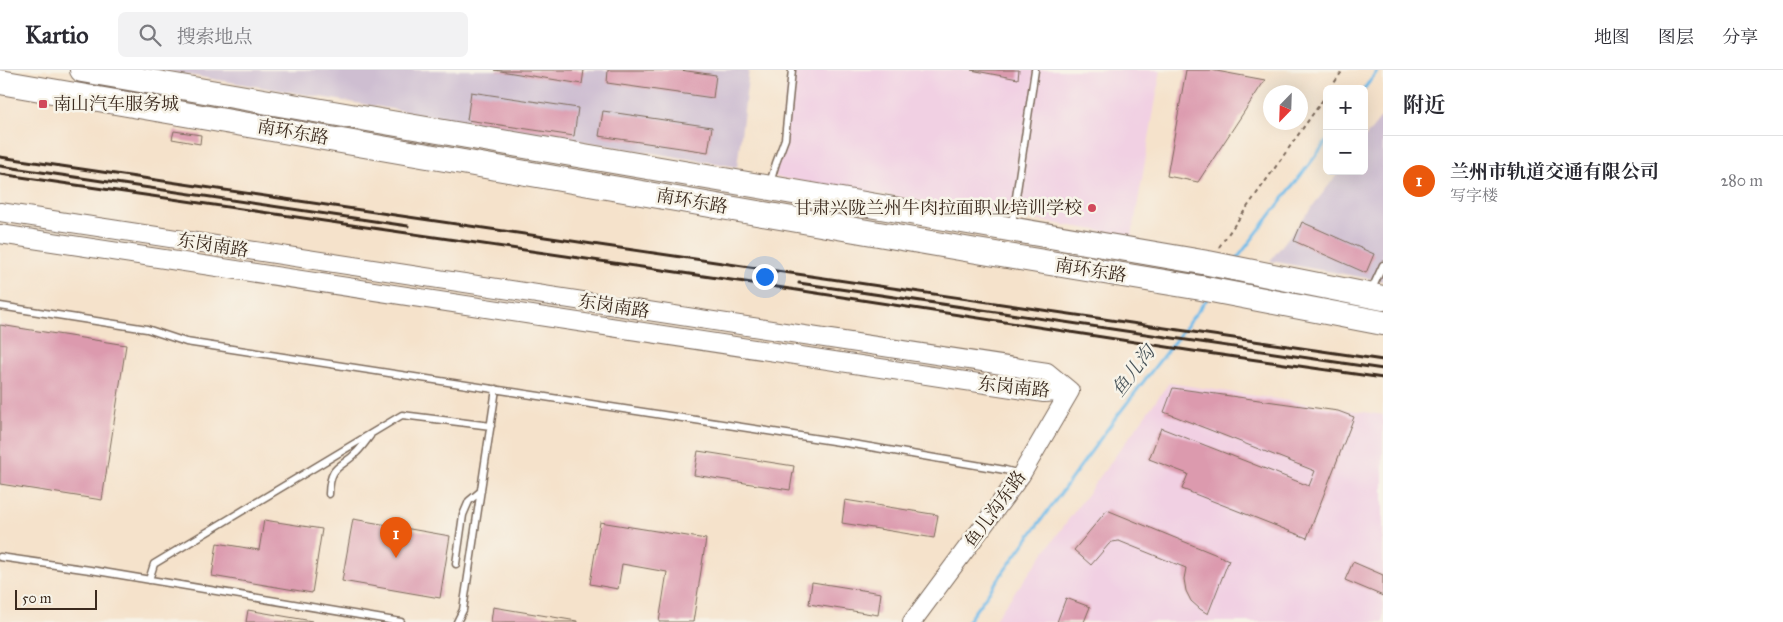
<!DOCTYPE html>
<html lang="zh">
<meta charset="utf-8">
<style>
:root{--surface:#fff;--page:#f2f2f3;--text:#2b2b33;--muted:#7c7c81;--line:#e1e1e2;--accent:#ea580c}
body{margin:0;font-family:"IM FELL Great Primer","Noto Serif SC",serif;background:var(--page);color:var(--text)}
.controls{position:absolute;right:15px;top:15px;display:grid;overflow:hidden;border-radius:8px;box-shadow:0 5px 20px #0002}
.controls button{width:45px;height:45px;display:grid;place-items:center;padding:0;border:0;border-bottom:1px solid var(--line);background:var(--surface);color:var(--text);font:25px sans-serif}
.compass{position:absolute;left:1263px;top:15px;width:45px;height:45px;border-radius:50%;background:var(--surface);box-shadow:0 5px 20px #0002;rotate:203deg}
.scale{position:absolute;left:15px;bottom:12px;width:82px;box-sizing:border-box;padding-left:5px;border:2px solid #3b2a1e;border-top:0;font-size:14px;line-height:18px;white-space:nowrap;color:#3b2a1e;-webkit-text-stroke:4px #f7f3e8;paint-order:stroke}
.you{position:absolute;left:764px;top:206px;width:18px;height:18px;margin:-12px;border:4px solid #fff;border-radius:50%;background:#1a73e8;box-shadow:0 0 0 8px #1a73e833}
.badge{display:grid;place-items:center;width:32px;height:32px;border-radius:50%;background:var(--accent);color:#fff;font-size:16px;font-weight:700}
.pin{position:absolute;translate:-50% -41px;filter:drop-shadow(0 1px 2px #0008)}
.pin::after{content:'';position:absolute;top:26px;width:18px;height:15px;background:inherit;clip-path:polygon(0 0,100% 0,50% 100%)}
.list{margin:0;padding:0;list-style:none}
h2{display:flex;justify-content:space-between;align-items:center;height:65px;margin:0;padding:0 20px;font-size:21px}
h2 small{font-size:16px;font-weight:400;color:var(--muted)}
.list li{display:grid;grid-template-columns:32px 1fr auto;gap:15px;align-items:center;box-sizing:border-box;height:90px;padding:0 20px;border-top:1px solid var(--line)}
.list b{display:block;font-size:19px;white-space:nowrap}
.list p{margin:0;font-size:16px;white-space:nowrap;color:var(--muted)}
.list em{font-size:16px;font-style:normal;color:var(--muted)}
.icon{flex:none;width:28px;height:28px;fill:none;stroke:currentColor;stroke-width:2;stroke-linecap:round;stroke-linejoin:round}
.map{position:relative;flex:none;width:1383px;height:552px;overflow:hidden}
header{display:flex;align-items:center;gap:30px;box-sizing:border-box;height:70px;padding:0 25px;background:var(--surface);border-bottom:1px solid var(--line)}
header strong{font-size:24px}
nav{display:flex;gap:28px;margin-inline-start:auto;font-size:18px}
.search{width:350px;height:45px;background:var(--page);display:flex;align-items:center;gap:12px;box-sizing:border-box;padding:0 18px;border-radius:8px;color:var(--muted);font-size:19px}
main{display:flex}
aside{flex:1;background:var(--surface)}
.map>svg:first-child{display:block}
.built{fill:#f1d0e3}
.industrial{fill:#cebed1}
.lines{fill:none;stroke-linecap:round;stroke-linejoin:round}
.stream{stroke:#71bcea;stroke-width:3}
.building{fill:#dc9aae}
.lane-casing{stroke:#7c6a5b;stroke-width:9}
.secondary-casing{stroke:#7c6a5b;stroke-width:20}
.highway-casing{stroke:#7c6a5b;stroke-width:26}
.path{stroke:#7c6a5b;stroke-width:2;stroke-dasharray:4 4;stroke-linecap:butt}
.lane{stroke:#fff;stroke-width:6}
.secondary{stroke:#fff;stroke-width:18}
.highway{stroke:#fff;stroke-width:24}
.rail{stroke:#3b2a1e;stroke-width:3}
.poi-dot{fill:#d1495b;stroke:#f7f3e8;stroke-width:2}
.labels{text-anchor:middle;dominant-baseline:central;stroke-width:5;stroke-linejoin:round;paint-order:stroke}
.poi-label{font-size:18px;fill:#3b2a1e;stroke:#f7f3e8;text-anchor:start}
.street-label{font-size:18px;fill:#3b2a1e;stroke:#f7f3e8}
.water-label{font-size:19px;font-style:italic;fill:#4b565b;stroke:#f7f3e8}
</style>
<header>
<strong>Kartio</strong>
<div class="search"><svg class="icon" aria-label="search" viewBox="0 0 24 24"><circle cx="10" cy="10" r="6"/><path d="M15 15l6 6"/></svg>搜索地点</div>
<nav><a>地图</a><a>图层</a><a>分享</a></nav>
</header>
<main>
<div class="map">
<svg width="1383" height="552" viewBox="0 0 1383 552">
<rect width="100%" height="100%" fill="#f7f3e8"/>
<filter id="ink" filterUnits="userSpaceOnUse"><feTurbulence type="fractalNoise" baseFrequency=".02" numOctaves="2"/><feDisplacementMap in="SourceGraphic" scale="10" xChannelSelector="R" yChannelSelector="G"/><feConvolveMatrix kernelMatrix="1 2 1 2 8 2 1 2 1" color-interpolation-filters="sRGB"/></filter>
<filter id="wash" filterUnits="userSpaceOnUse"><feTurbulence type="fractalNoise" baseFrequency=".0096" numOctaves="4" result="noise"/><feDisplacementMap in="SourceGraphic" scale="20" xChannelSelector="R" yChannelSelector="G"/><feGaussianBlur stdDeviation="1.12" result="paint"/><feColorMatrix in="noise" values="0 0 0 0 0 0 0 0 0 0 0 0 0 0 0 0 0 1.4 0 .05"/><feComposite in="paint" operator="in"/></filter>
<g filter="url(#wash)">
<rect width="100%" height="100%" fill="#f5e2cb"/>
<path class="built" d="M789 0H1161L1132 166 775 107Z
M1169 313 1383 345V552H993Z"/>
<path class="industrial" d="M159 0H749L737 97Z
M1383 45V211L1270 191 1340 101H1364V69Z"/>
<g class="lines">
<path class="stream" d="M1364 19 1378 0
M1236 190 1327 71
M967 552 1114 350 1207 229"/>
</g>
<g id="blocks">
<path class="building" d="M494 0H584L582 14Z
M608 0H680L716 5 713 28 607 13Z
M971 0H1019L1018 9Z
M1186 0H1211L1265 10 1198 112 1167 106Z
M471 22 578 38 574 66 467 50Z
M603 41 712 57 708 82 599 66Z
M174 61 201 65 200 74 172 69Z
M1302 152 1374 184 1366 203 1294 171Z
M0 255 126 275 102 430 0 414Z
M1173 318 1338 341 1354 347 1307 468 1182 419 1188 404 1149 389 1161 358 1309 416 1315 401 1164 342Z
M698 381 794 396 790 420 694 405Z
M845 430 938 445 934 468 842 453Z
M1107 440 1229 490 1208 544 1200 539 1191 531 1186 521 1184 509 1186 498 1119 471 1112 472 1109 474 1091 495 1074 480Z
M353 449 450 466 440 528 342 511Z
M264 450 322 459 312 523 212 506 217 473 259 480Z
M600 452 706 469 693 552H659L667 502 622 494 618 519 590 514Z
M1353 492 1383 505V526L1345 510Z
M812 512 881 523 878 545 809 534Z
M1066 528 1090 537 1084 552H1057Z
M493 537 577 551V552H491Z
M248 540 312 551 311 552H246Z"/>
</g>
</g>
<g filter="url(#ink)">
<use href="#blocks" fill-opacity="0" stroke="#7c6a5b" stroke-width="1"/>
<g class="lines">
<defs>
<path id="lane" d="M770 113 776 93 785 69 792 0
M1012 154 1035 0
M1371 221 1383 195
M0 236 147 259 186 272 859 375 1005 400 1020 404
M329 424C330 393 341 399 357 382 362 377 366 371 370 366
M0 487 97 501 401 552
M456 494 463 445 469 431 481 421
M149 510 154 494 402 345 491 356
M457 552 463 540 496 319"/>
<path id="secondary" d="M0 142 1047 302 1070 321
M0 164 1044 323 1070 321
M912 552 1021 405 1070 321"/>
<path id="highway" d="M82 0 1208 193 1383 228
M0 12 971 180 1201 218 1383 253"/>
</defs>
<use href="#lane" class="lane-casing"/>
<use href="#secondary" class="secondary-casing"/>
<use href="#highway" class="highway-casing"/>
<path class="path" d="M1330 19 1343 0
M1219 177 1327 24"/>
<use href="#lane" class="lane"/>
<use href="#secondary" class="secondary"/>
<use href="#highway" class="highway"/>
<path class="rail" d="M0 87 1383 290
M0 96 408 156
M0 104 745 212 1193 281 1383 308
M799 213 1383 299"/>
</g>
</g>
<g class="poi-dot">
<rect x="38" y="29" width="10" height="10" rx="2.5"/>
<circle cx="1092" cy="138" r="5"/>
</g>
<g class="labels">
<g class="poi-label">
<text x="53" y="34">南山汽车服务城</text>
<text x="1082" y="138" text-anchor="end">甘肃兴陇兰州牛肉拉面职业培训学校</text>
</g>
<g class="street-label">
<text transform="translate(293 62) rotate(10)">南环东路</text>
<text transform="translate(692 131) rotate(10)">南环东路</text>
<text transform="translate(213 175) rotate(9)">东岗南路</text>
<text transform="translate(1091 200) rotate(9)">南环东路</text>
<text transform="translate(614 236) rotate(9)">东岗南路</text>
<text transform="translate(1014 317) rotate(6)">东岗南路</text>
<text transform="translate(995 439) rotate(-54)">鱼儿沟东路</text>
</g>
<g class="water-label">
<text transform="translate(1133 301) rotate(-53)">鱼儿沟</text>
</g>
</g>
</svg>
<div class="controls">
<button>+</button>
<button>−</button>
</div>
<svg class="compass" viewBox="-18 -18 36 36"><path d="M0-13l5 13h-10z" fill="#e53935"/><path d="M0 13l5-13h-10z" fill="#7c7c81"/></svg>
<div class="scale">50 m</div>
<div class="you"></div>
<div class="pin badge" style="left:396px;top:488px">1</div>
</div>
<aside>
<h2>附近<small></small></h2>
<ul class="list">
<li><span class="badge">1</span><div><b>兰州市轨道交通有限公司</b><p>写字楼</p></div><em>280 m</em></li>
</ul>
</aside>
</main>
